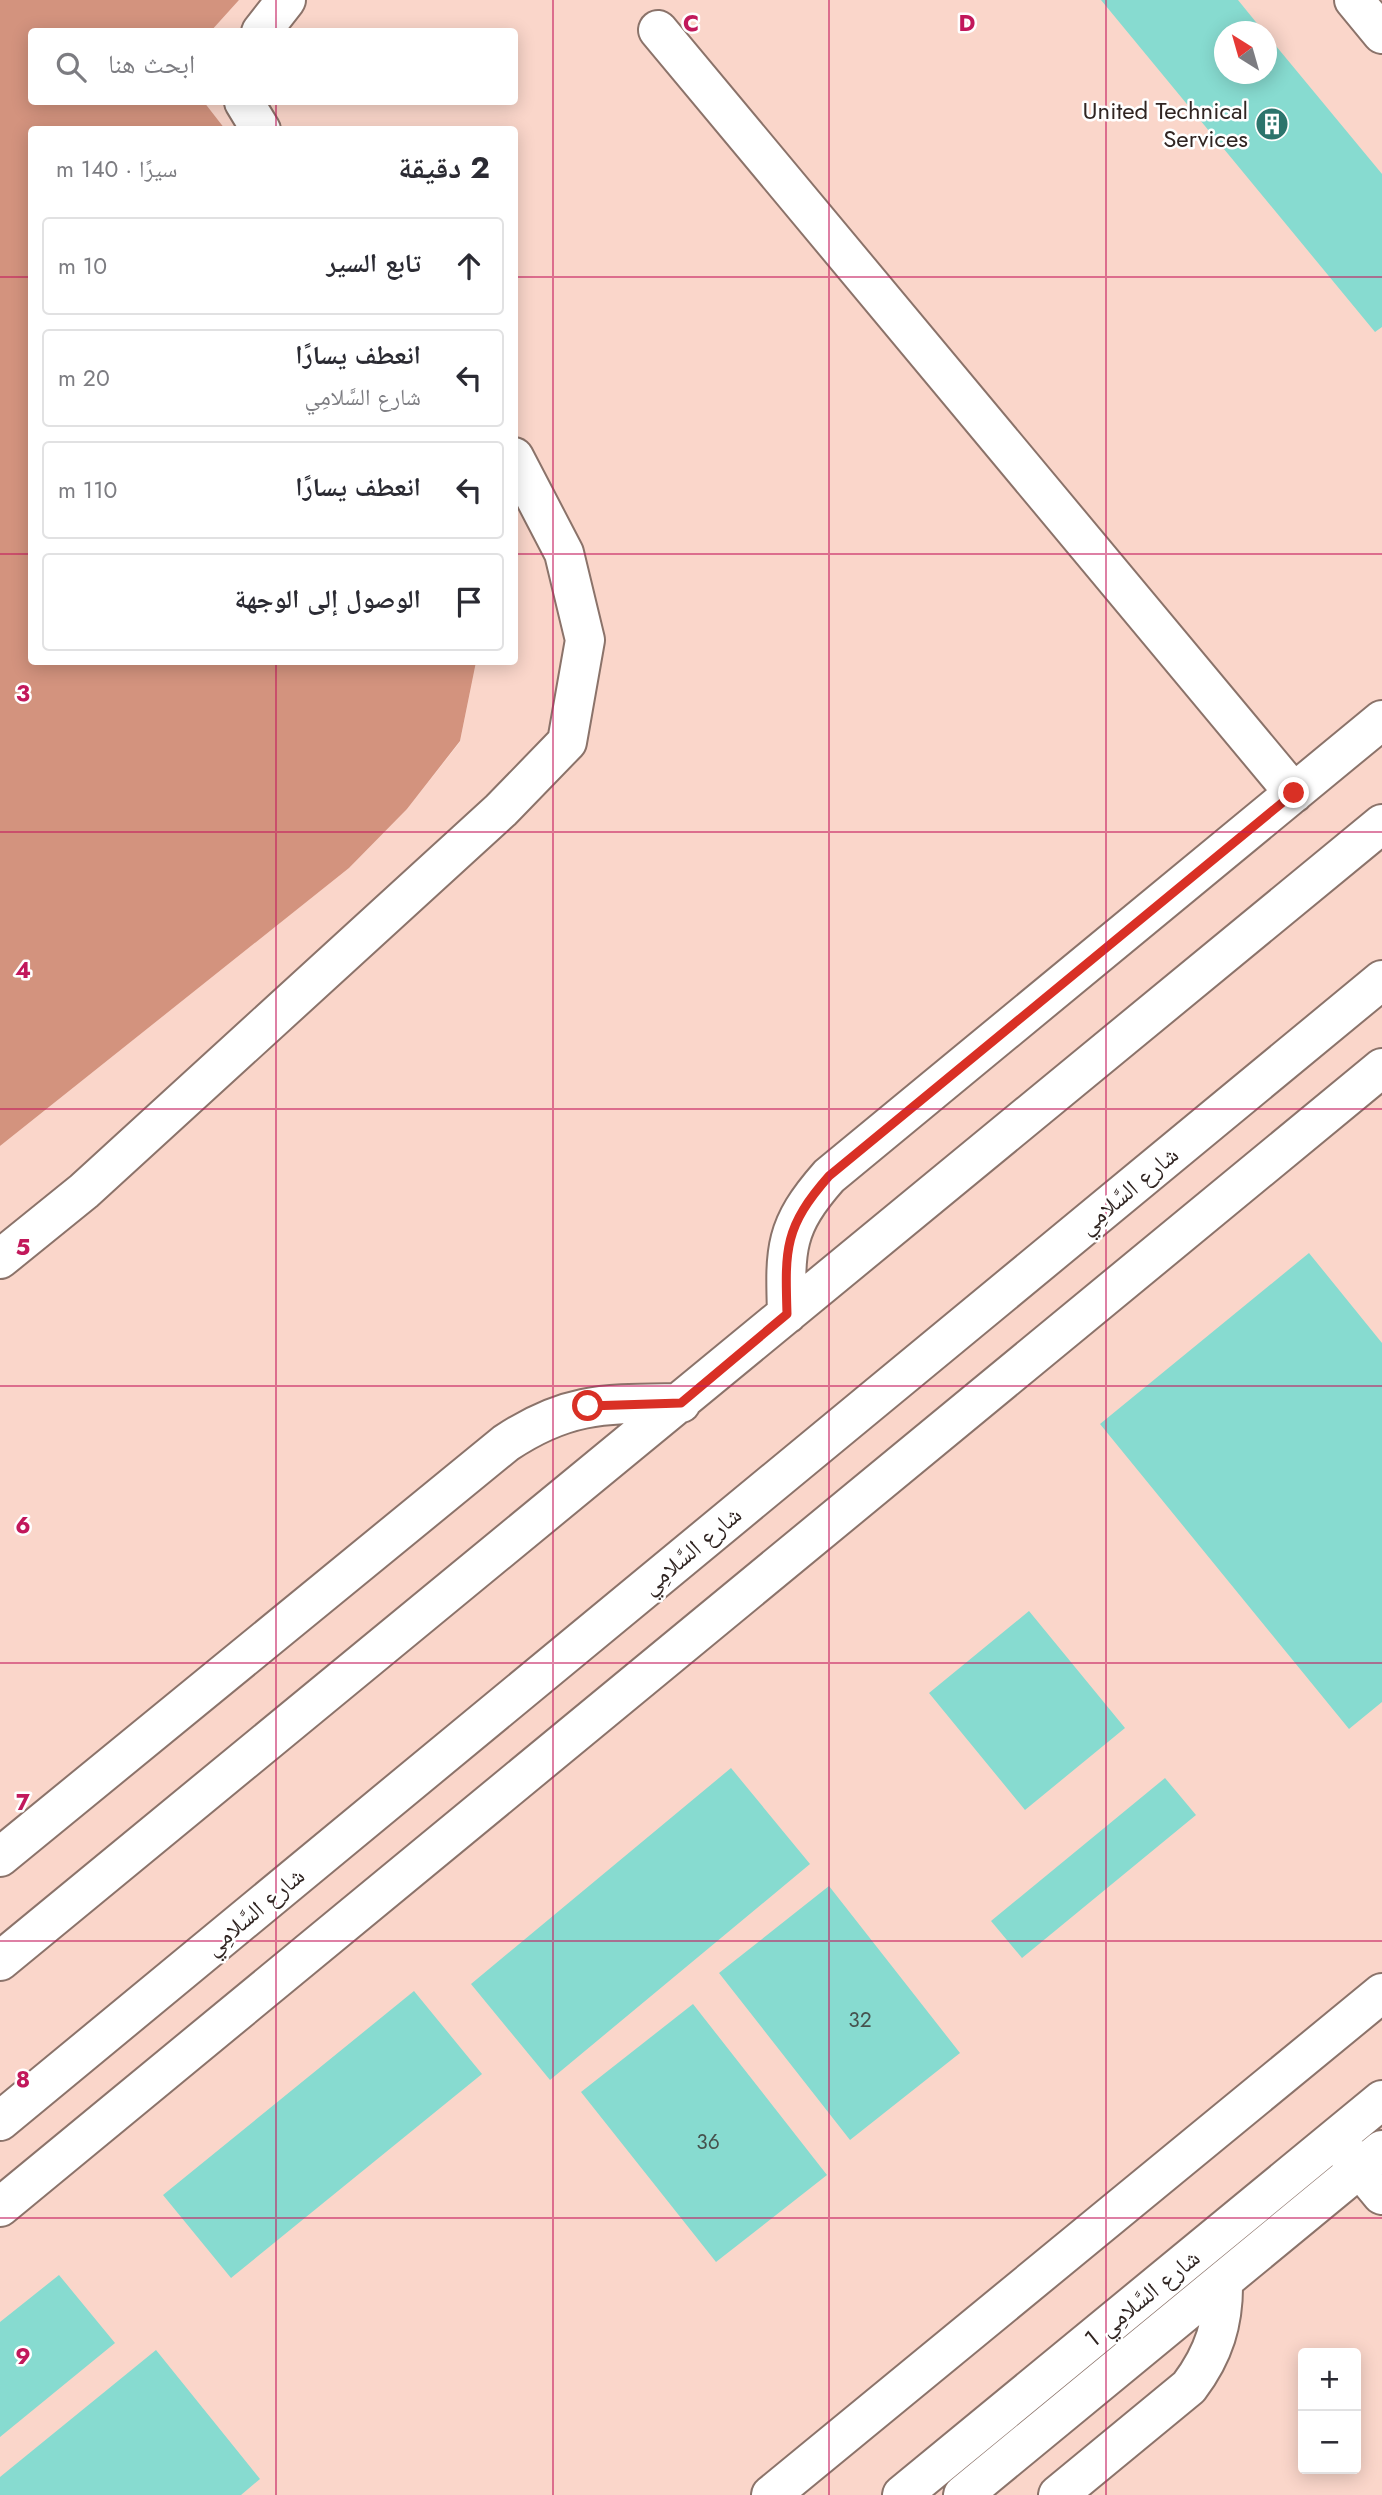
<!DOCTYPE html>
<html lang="ar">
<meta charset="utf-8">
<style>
:root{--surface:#fff;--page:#f2f2f3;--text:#2b2b33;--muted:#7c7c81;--line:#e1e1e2}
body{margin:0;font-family:Jost,"Noto Naskh Arabic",sans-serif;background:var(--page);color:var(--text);direction:rtl}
.controls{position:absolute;right:21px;bottom:21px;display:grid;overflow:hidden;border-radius:7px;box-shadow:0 4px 18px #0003}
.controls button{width:63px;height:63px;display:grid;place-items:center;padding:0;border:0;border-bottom:2px solid var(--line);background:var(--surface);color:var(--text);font:35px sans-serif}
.compass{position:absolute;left:1214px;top:21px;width:63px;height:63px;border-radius:50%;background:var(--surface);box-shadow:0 4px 18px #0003;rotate:323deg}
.stop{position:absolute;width:21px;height:21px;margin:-16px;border:5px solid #d93025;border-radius:50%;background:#fff}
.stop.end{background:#d93025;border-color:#fff;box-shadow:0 2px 7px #0008}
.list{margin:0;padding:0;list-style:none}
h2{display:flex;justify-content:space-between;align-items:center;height:91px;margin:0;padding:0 28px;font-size:30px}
h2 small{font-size:23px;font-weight:400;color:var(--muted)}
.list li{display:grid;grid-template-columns:46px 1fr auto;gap:21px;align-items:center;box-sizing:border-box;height:98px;margin:0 14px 14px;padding:0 14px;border:2px solid var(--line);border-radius:7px}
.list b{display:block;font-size:26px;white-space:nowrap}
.list p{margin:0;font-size:23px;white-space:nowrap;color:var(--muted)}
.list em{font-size:23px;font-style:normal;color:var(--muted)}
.icon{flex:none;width:38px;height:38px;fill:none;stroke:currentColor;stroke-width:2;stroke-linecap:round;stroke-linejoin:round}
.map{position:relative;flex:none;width:1382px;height:2495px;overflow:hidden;direction:ltr}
.search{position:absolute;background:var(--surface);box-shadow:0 4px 18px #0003;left:28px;top:28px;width:490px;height:77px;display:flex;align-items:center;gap:18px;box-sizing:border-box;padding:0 24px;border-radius:7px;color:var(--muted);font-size:26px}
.panel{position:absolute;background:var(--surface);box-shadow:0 4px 18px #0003;left:28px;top:126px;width:490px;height:539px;border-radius:7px;direction:rtl}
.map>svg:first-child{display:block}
.built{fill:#fad6ca;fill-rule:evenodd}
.water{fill:#d3937e}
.building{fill:#87dbd0}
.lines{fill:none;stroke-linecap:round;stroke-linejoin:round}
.minor-casing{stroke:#8b736a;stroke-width:42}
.minor{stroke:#fff;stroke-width:38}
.route{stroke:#d93025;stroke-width:9}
.grid{fill:none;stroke:#c2185b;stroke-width:2;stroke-opacity:0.55}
.labels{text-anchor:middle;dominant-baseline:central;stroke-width:5;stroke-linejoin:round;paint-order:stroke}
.number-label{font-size:21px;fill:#46524e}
.poi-label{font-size:24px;fill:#302522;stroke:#fff;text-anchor:end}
.street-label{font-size:24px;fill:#302522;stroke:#fff}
.grid-label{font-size:23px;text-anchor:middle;font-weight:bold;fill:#c2185b;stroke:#fff;stroke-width:5;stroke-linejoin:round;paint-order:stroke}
</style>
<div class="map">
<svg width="1382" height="2495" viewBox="0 0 1382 2495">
<rect width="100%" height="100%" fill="#fce5dd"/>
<path class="built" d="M239 0H1382V2495H0V1146L349 868 407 809 460 742 476 662H514V130L225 129 204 102H514V32L211 31ZM1224 32H1266V74H1224ZM1303 2353H1356V2469H1303Z"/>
<path class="water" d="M0 0H239L211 31 32 32V102H204L225 129 32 130V662H476L460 741 407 809 349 868 0 1146Z"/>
<path class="building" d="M1101 0H1238L1264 32H1224V74H1266V34L1382 174V327L1375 332Z
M1309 1253 1382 1343V1702L1349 1729 1100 1424Z
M1029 1611 1125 1728 1025 1810 929 1693Z
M731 1768 810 1864 550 2080 471 1984Z
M1165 1778 1196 1815 1022 1958 991 1921Z
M829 1886 960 2053 850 2140 719 1973Z
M414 1991 482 2074 231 2278 163 2195Z
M693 2004 827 2175 716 2262 581 2092Z
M59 2275 115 2343 0 2437V2322Z
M156 2350 260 2479 241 2495H0V2477Z"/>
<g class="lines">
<defs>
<path id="minor" d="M1354 0 1382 34
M658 30 1294 793
M261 32 286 0
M244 102 261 130
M0 1259 84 1191 501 810 567 742 585 640 564 553 514 457
M787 1314C785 1249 784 1227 829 1176L1382 720
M0 1857 506 1443C569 1401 608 1404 681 1403
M0 1961 1382 824
M0 2121 1382 980
M1343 2148 1382 2195
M0 2207 1382 1068
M771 2495 1382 1993
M902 2495 1382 2100
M963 2495 1382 2150
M1058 2495 1189 2387C1214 2354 1224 2322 1223 2281"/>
</defs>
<use href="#minor" class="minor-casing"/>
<use href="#minor" class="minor"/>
</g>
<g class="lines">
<path class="route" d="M588 1406 681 1403 787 1314C785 1249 784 1227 829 1176L1294 793"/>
</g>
<path class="grid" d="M276 0V32M553 0V2495M829 0V2495M1106 0V2495M276 102V130M0 277H32M514 277H1382M0 554H32M514 554H1382M276 662V2495M0 832H1382M0 1109H1382M0 1386H1382M0 1663H1382M0 1941H1382M0 2218H1382"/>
<defs>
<symbol id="building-disc" viewBox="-11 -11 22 22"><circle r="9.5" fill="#2c746c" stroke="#fff"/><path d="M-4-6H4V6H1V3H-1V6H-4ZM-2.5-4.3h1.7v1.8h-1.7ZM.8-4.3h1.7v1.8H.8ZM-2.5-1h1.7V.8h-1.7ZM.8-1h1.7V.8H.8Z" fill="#fff"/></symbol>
</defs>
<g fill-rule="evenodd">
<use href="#building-disc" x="1253" y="105" width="38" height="38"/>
</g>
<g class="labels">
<g class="number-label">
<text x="860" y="2020">32</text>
<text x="708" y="2142">36</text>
</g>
<g class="poi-label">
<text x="1248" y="110">United Technical<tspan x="1248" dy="28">Services</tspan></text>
</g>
<g class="street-label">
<text transform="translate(1128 1190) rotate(-40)">شارع السَّلامِي</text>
<text transform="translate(691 1550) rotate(-40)">شارع السَّلامِي</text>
<text transform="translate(254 1911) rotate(-40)">شارع السَّلامِي</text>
<text transform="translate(1142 2298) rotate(-39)">شارع السَّلامِي 1</text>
</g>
</g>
<g class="grid-label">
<text x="691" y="31">C</text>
<text x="967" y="31">D</text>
<text x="23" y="701">3</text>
<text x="23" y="978">4</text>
<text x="23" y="1255">5</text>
<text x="23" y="1533">6</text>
<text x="23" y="1810">7</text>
<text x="23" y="2087">8</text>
<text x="23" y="2364">9</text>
</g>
</svg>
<div class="controls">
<button>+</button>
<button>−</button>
</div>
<svg class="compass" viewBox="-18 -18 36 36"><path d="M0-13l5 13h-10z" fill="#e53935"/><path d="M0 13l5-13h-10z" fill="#7c7c81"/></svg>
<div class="stop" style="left:588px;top:1406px"></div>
<div class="stop end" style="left:1294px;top:793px"></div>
<div class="search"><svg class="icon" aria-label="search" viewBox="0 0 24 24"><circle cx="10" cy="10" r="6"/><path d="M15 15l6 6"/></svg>ابحث هنا</div>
<section class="panel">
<h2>2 دقيقة<small>سيرًا · 140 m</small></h2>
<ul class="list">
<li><svg class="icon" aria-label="ahead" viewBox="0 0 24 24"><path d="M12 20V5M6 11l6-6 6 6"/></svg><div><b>تابع السير</b></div><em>10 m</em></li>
<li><svg class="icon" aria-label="left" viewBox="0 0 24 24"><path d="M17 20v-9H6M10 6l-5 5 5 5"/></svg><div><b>انعطف يسارًا</b><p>شارع السَّلامِي</p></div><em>20 m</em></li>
<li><svg class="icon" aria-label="left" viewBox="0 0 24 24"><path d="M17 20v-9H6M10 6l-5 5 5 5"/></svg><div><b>انعطف يسارًا</b></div><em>110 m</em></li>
<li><svg class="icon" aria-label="arrive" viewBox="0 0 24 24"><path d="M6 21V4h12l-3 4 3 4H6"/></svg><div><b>الوصول إلى الوجهة</b></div></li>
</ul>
</section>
</div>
